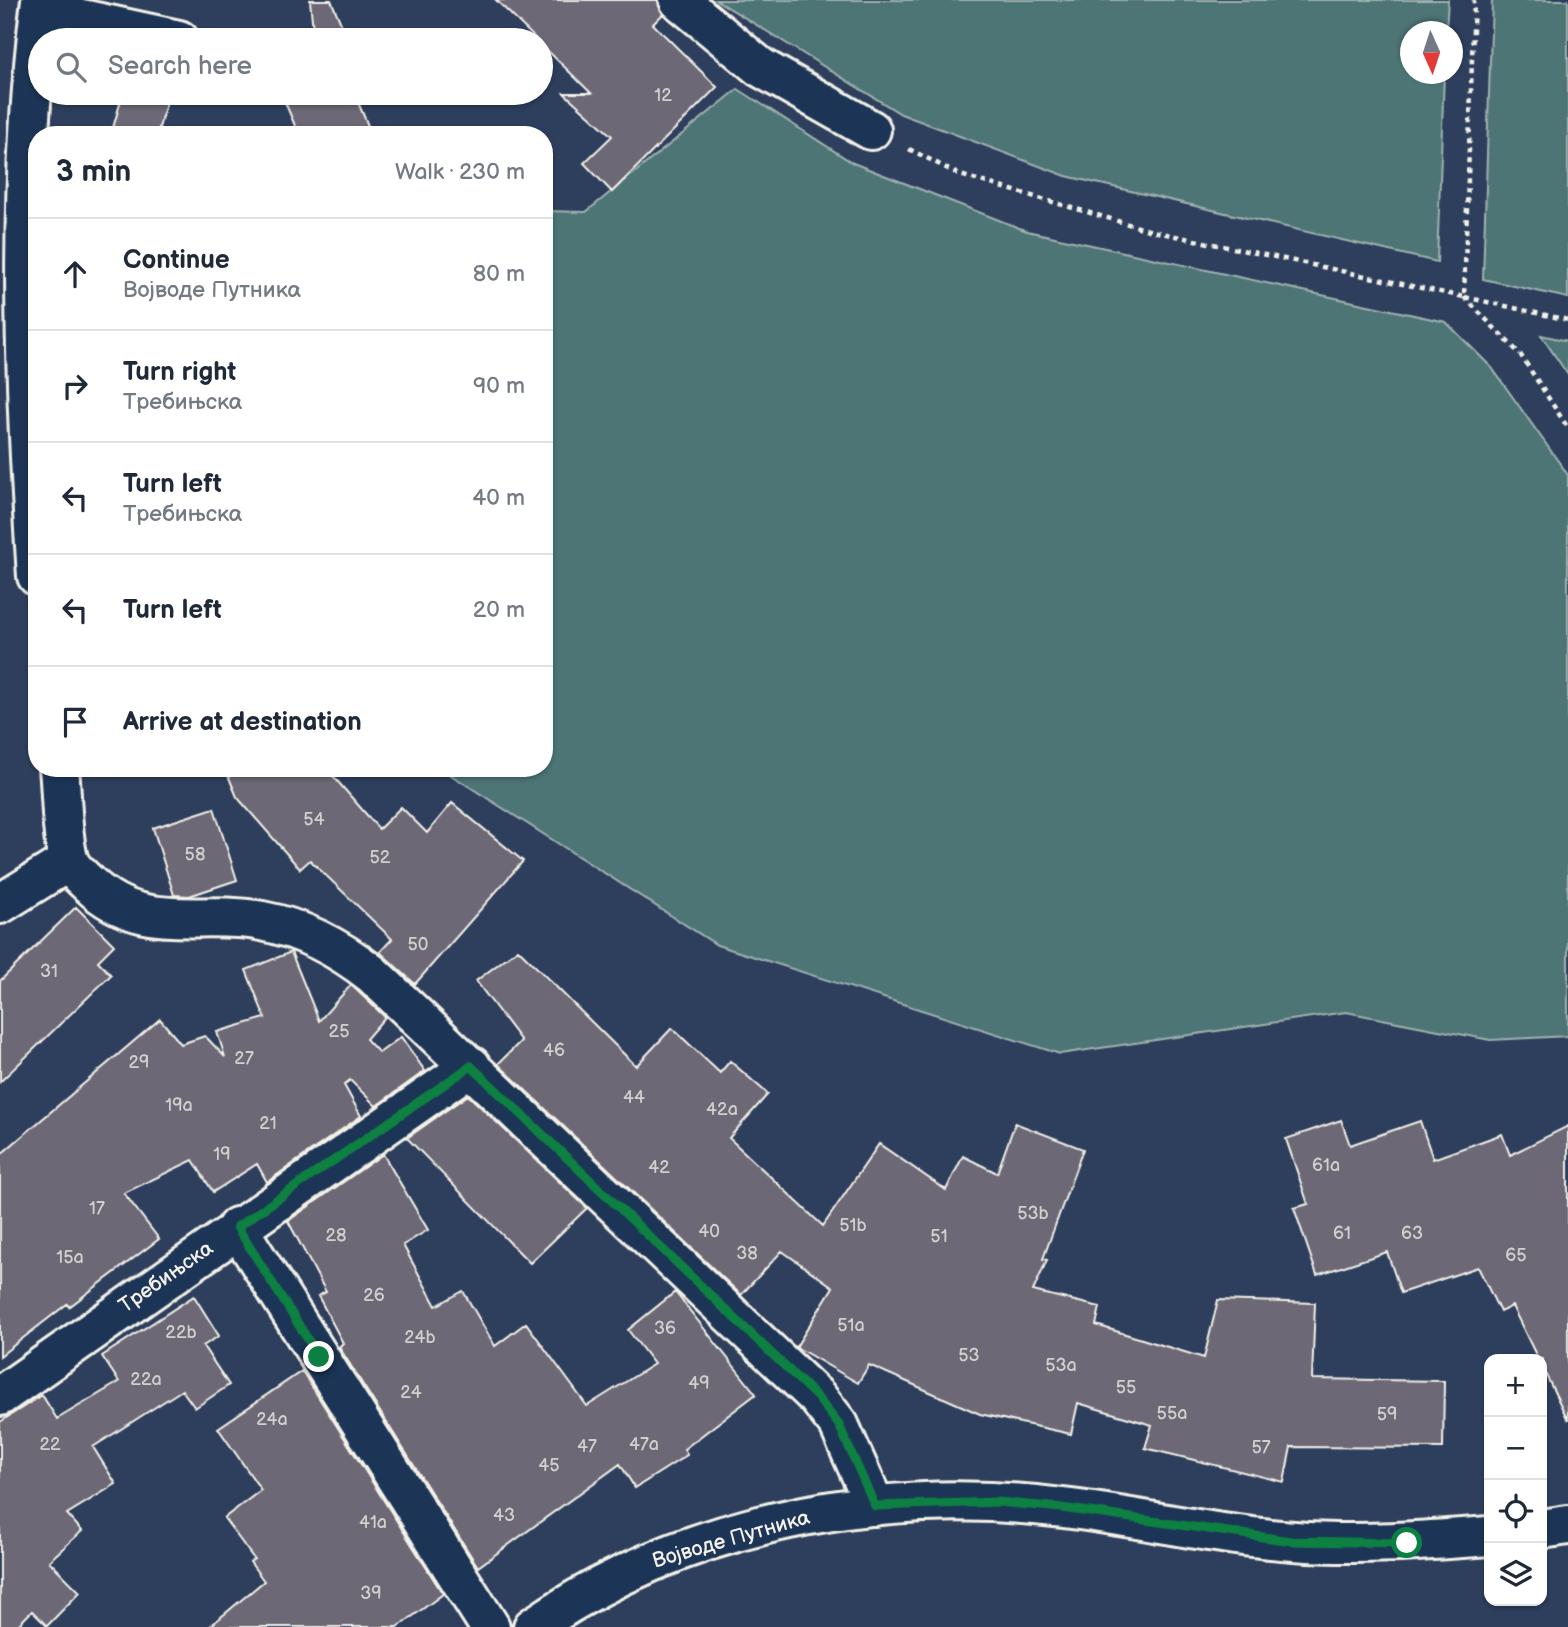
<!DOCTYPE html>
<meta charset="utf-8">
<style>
:root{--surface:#fff;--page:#f2f2f3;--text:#1f2937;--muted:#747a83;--line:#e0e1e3}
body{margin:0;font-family:"Balsamiq Sans",sans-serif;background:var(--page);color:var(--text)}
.controls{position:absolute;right:21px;bottom:21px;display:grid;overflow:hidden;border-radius:14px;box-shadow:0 2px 5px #0004}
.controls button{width:63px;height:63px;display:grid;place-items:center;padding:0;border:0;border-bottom:2px solid var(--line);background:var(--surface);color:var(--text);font:35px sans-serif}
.compass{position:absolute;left:1400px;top:21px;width:63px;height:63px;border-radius:50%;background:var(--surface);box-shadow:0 2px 5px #0004;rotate:177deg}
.stop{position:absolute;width:21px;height:21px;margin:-16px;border:5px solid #0b8043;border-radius:50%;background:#fff}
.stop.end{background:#0b8043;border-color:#fff;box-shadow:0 2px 7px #0008}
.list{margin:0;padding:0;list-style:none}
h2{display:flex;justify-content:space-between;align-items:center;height:91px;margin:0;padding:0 28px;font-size:30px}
h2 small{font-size:23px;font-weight:400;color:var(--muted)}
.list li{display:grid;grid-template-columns:46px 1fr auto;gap:21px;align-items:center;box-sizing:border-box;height:112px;padding:0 28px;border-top:2px solid var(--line)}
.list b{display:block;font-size:26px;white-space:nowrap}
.list p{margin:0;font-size:23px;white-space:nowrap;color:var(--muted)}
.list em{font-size:23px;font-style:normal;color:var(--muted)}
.icon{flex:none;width:38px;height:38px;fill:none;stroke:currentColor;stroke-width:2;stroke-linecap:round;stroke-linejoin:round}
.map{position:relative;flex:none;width:1568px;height:1627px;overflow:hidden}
.search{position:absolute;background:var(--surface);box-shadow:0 2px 5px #0004;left:28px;top:28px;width:525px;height:77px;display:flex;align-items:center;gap:18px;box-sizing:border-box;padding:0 24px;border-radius:38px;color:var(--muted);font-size:26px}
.panel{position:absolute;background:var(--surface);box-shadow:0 2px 5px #0004;left:28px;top:126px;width:525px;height:651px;border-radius:28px}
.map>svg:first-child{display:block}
.green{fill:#4e7476;stroke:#a1b2af;stroke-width:2}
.building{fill:#6c6876;stroke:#f4f1e8;stroke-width:2}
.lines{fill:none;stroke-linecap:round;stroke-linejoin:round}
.minor-casing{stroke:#f4f1e8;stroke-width:44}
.path{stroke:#f4f1e8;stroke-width:4.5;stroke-dasharray:5 5;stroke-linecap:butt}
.minor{stroke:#1d3557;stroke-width:38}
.route{stroke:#0b8043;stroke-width:9}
.labels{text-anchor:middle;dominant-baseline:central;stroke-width:7;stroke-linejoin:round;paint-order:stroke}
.number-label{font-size:18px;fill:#d2cfcc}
.street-label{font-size:21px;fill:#f4f1e8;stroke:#1d3557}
</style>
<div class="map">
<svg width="1568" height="1627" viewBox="0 0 1568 1627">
<rect width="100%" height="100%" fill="#2d3f5d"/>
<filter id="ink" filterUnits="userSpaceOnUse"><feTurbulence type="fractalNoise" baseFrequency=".0143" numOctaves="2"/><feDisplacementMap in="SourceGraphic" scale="14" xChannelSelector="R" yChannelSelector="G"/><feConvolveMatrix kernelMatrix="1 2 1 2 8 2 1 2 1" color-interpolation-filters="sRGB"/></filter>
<g filter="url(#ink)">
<path class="green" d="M716 0H1448L1446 31 1410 32V74H1444L1437 262 1066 176 901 114Z
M1492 0H1568V298L1483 279Z
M738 89 853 163 1027 231 1446 322 1492 368 1568 475V1036L1490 1040 1346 1012 1060 1054 717 945 440 768H544V211L586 212Z
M1541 335 1568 341V375Z"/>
<path class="building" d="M310 0H331L348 40H314Z
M496 0H658L663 14 653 24 717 87 612 192 584 163 612 136 564 93H591Z
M123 93H169L157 135H111Z
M281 93H354L372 135H299Z
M225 768H326L379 829 401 807 427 833 452 803 523 861 415 984 380 952 392 939 310 860 300 869 237 797Z
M214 808 237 880 189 896 174 895 153 828Z
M76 907 114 945 98 961 111 975 0 1082V981Z
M518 949 636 1066 672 1028 720 1073 730 1061 768 1094 729 1138 823 1226 879 1144 946 1190 963 1156 997 1173 1015 1123 1083 1149 1043 1259 1047 1260 1033 1291 1100 1307 1096 1325 1204 1358 1218 1300 1315 1303 1312 1379 1444 1381 1443 1448 1291 1447 1284 1482 1145 1448 1152 1425 1078 1403 1071 1434 980 1414 869 1365 858 1383 796 1347 833 1287 782 1251 741 1295 498 1064 521 1041 476 981Z
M291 952 319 1021 351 985 385 1017 366 1039 379 1053 401 1037 425 1071 376 1106 350 1080 344 1085 361 1116 267 1182 257 1164 213 1192 193 1160 124 1193 159 1239 69 1307 67 1304 0 1356V1155L160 1019 181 1044 205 1036 225 1057 217 1032 265 1018 246 970Z
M468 1095 587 1208 530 1263 407 1138Z
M1341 1120 1350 1145 1420 1121 1433 1159 1502 1134 1510 1155 1568 1126V1420L1542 1367V1359H1538L1512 1306 1500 1312 1478 1267 1401 1293 1387 1252 1317 1275 1294 1208 1308 1204 1286 1139Z
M383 1154 428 1230 403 1245 436 1306 463 1291 495 1346 526 1323 587 1406 654 1364 628 1330 675 1292 756 1394 684 1449 687 1455 635 1488 620 1464 478 1567 339 1347 343 1343 318 1296 326 1292 288 1221Z
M194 1296 219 1336 203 1346 229 1385 195 1408 182 1390 93 1447 116 1484 67 1514 82 1531 49 1561 80 1592 47 1626 32 1611 16 1627H0V1422L42 1395 57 1419 119 1382 102 1356Z
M302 1371 443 1594 398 1627H209L264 1581 250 1562 254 1559 224 1518 261 1490 218 1428Z"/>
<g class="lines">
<defs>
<path id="minor" d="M679 0 760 67 871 130
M40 10 179 40
M37 576C24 384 17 191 41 0
M59 768C62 797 61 831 68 859 71 869 82 877 89 884 142 935 200 909 262 921 304 929 339 948 372 974L817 1397 839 1425 875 1506
M0 904 69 861
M237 1227 490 1627
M0 1396 471 1066
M1542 1529 1568 1525
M533 1627C685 1522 881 1485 1063 1508 1140 1517 1217 1536 1294 1541 1359 1546 1424 1541 1489 1536"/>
</defs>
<use href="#minor" class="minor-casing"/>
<path class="path" d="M909 149 960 175 1152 231 1464 297 1474 0
M1464 297 1520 354 1568 428
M1465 297 1568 320"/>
<use href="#minor" class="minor"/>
</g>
</g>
<g class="lines" filter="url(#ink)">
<path class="route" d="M319 1357 237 1227 471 1066 817 1397 839 1425 875 1506 998 1502 1062 1508 1291 1541 1407 1543"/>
</g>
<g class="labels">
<g class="number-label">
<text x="663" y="95">12</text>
<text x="314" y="819">54</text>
<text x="195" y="854">58</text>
<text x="380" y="857">52</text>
<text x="418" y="944">50</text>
<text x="49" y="971">31</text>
<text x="339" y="1031">25</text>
<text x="554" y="1050">46</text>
<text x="244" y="1058">27</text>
<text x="139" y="1062">29</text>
<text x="634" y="1097">44</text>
<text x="179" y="1105">19a</text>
<text x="722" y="1109">42a</text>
<text x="268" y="1123">21</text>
<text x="222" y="1154">19</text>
<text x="1326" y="1165">61a</text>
<text x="659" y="1167">42</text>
<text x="97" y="1208">17</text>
<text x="1033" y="1213">53b</text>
<text x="853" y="1225">51b</text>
<text x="709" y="1231">40</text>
<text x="1342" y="1233">61</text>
<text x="1412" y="1233">63</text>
<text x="336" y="1235">28</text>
<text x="939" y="1236">51</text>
<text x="747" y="1253">38</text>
<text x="1516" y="1255">65</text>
<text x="70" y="1257">15a</text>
<text x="374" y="1295">26</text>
<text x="851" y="1325">51a</text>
<text x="665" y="1328">36</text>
<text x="181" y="1332">22b</text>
<text x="420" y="1337">24b</text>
<text x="969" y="1355">53</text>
<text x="1061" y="1365">53a</text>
<text x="146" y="1379">22a</text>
<text x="699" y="1383">49</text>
<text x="1126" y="1387">55</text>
<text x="411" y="1392">24</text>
<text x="1172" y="1413">55a</text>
<text x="1387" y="1414">59</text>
<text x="272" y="1419">24a</text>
<text x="50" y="1444">22</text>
<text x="644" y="1444">47a</text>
<text x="587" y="1446">47</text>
<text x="1261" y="1447">57</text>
<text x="549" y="1465">45</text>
<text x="504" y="1515">43</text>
<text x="373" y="1522">41a</text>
<text x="371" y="1593">39</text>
</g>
<g class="street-label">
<text transform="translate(166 1277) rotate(-35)">Требињска</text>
<text transform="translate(731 1539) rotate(-16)">Војводе Путника</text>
</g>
</g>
</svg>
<div class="controls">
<button>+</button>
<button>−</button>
<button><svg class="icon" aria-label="locate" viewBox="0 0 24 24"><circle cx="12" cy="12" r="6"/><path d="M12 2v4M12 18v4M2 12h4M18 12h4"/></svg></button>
<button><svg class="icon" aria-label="layers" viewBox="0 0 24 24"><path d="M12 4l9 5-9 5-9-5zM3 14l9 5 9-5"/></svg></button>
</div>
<svg class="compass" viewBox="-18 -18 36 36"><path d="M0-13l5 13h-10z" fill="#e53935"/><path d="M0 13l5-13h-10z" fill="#747a83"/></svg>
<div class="stop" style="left:1407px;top:1543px"></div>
<div class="stop end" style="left:319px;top:1357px"></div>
<div class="search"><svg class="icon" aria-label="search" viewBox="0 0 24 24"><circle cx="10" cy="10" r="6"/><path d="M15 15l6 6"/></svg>Search here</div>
<section class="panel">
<h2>3 min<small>Walk · 230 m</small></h2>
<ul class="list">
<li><svg class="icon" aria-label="ahead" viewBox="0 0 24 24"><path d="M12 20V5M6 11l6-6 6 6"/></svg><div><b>Continue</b><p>Војводе Путника</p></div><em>80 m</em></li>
<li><svg class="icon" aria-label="right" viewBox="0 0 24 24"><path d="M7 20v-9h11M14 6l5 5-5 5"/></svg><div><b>Turn right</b><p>Требињска</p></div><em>90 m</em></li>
<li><svg class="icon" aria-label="left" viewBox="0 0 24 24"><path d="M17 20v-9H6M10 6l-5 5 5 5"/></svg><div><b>Turn left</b><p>Требињска</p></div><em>40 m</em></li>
<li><svg class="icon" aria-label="left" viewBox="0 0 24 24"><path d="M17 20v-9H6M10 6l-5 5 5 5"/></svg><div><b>Turn left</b></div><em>20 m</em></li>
<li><svg class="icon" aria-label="arrive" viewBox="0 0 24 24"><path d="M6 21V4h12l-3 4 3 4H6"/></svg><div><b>Arrive at destination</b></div></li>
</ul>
</section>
</div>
